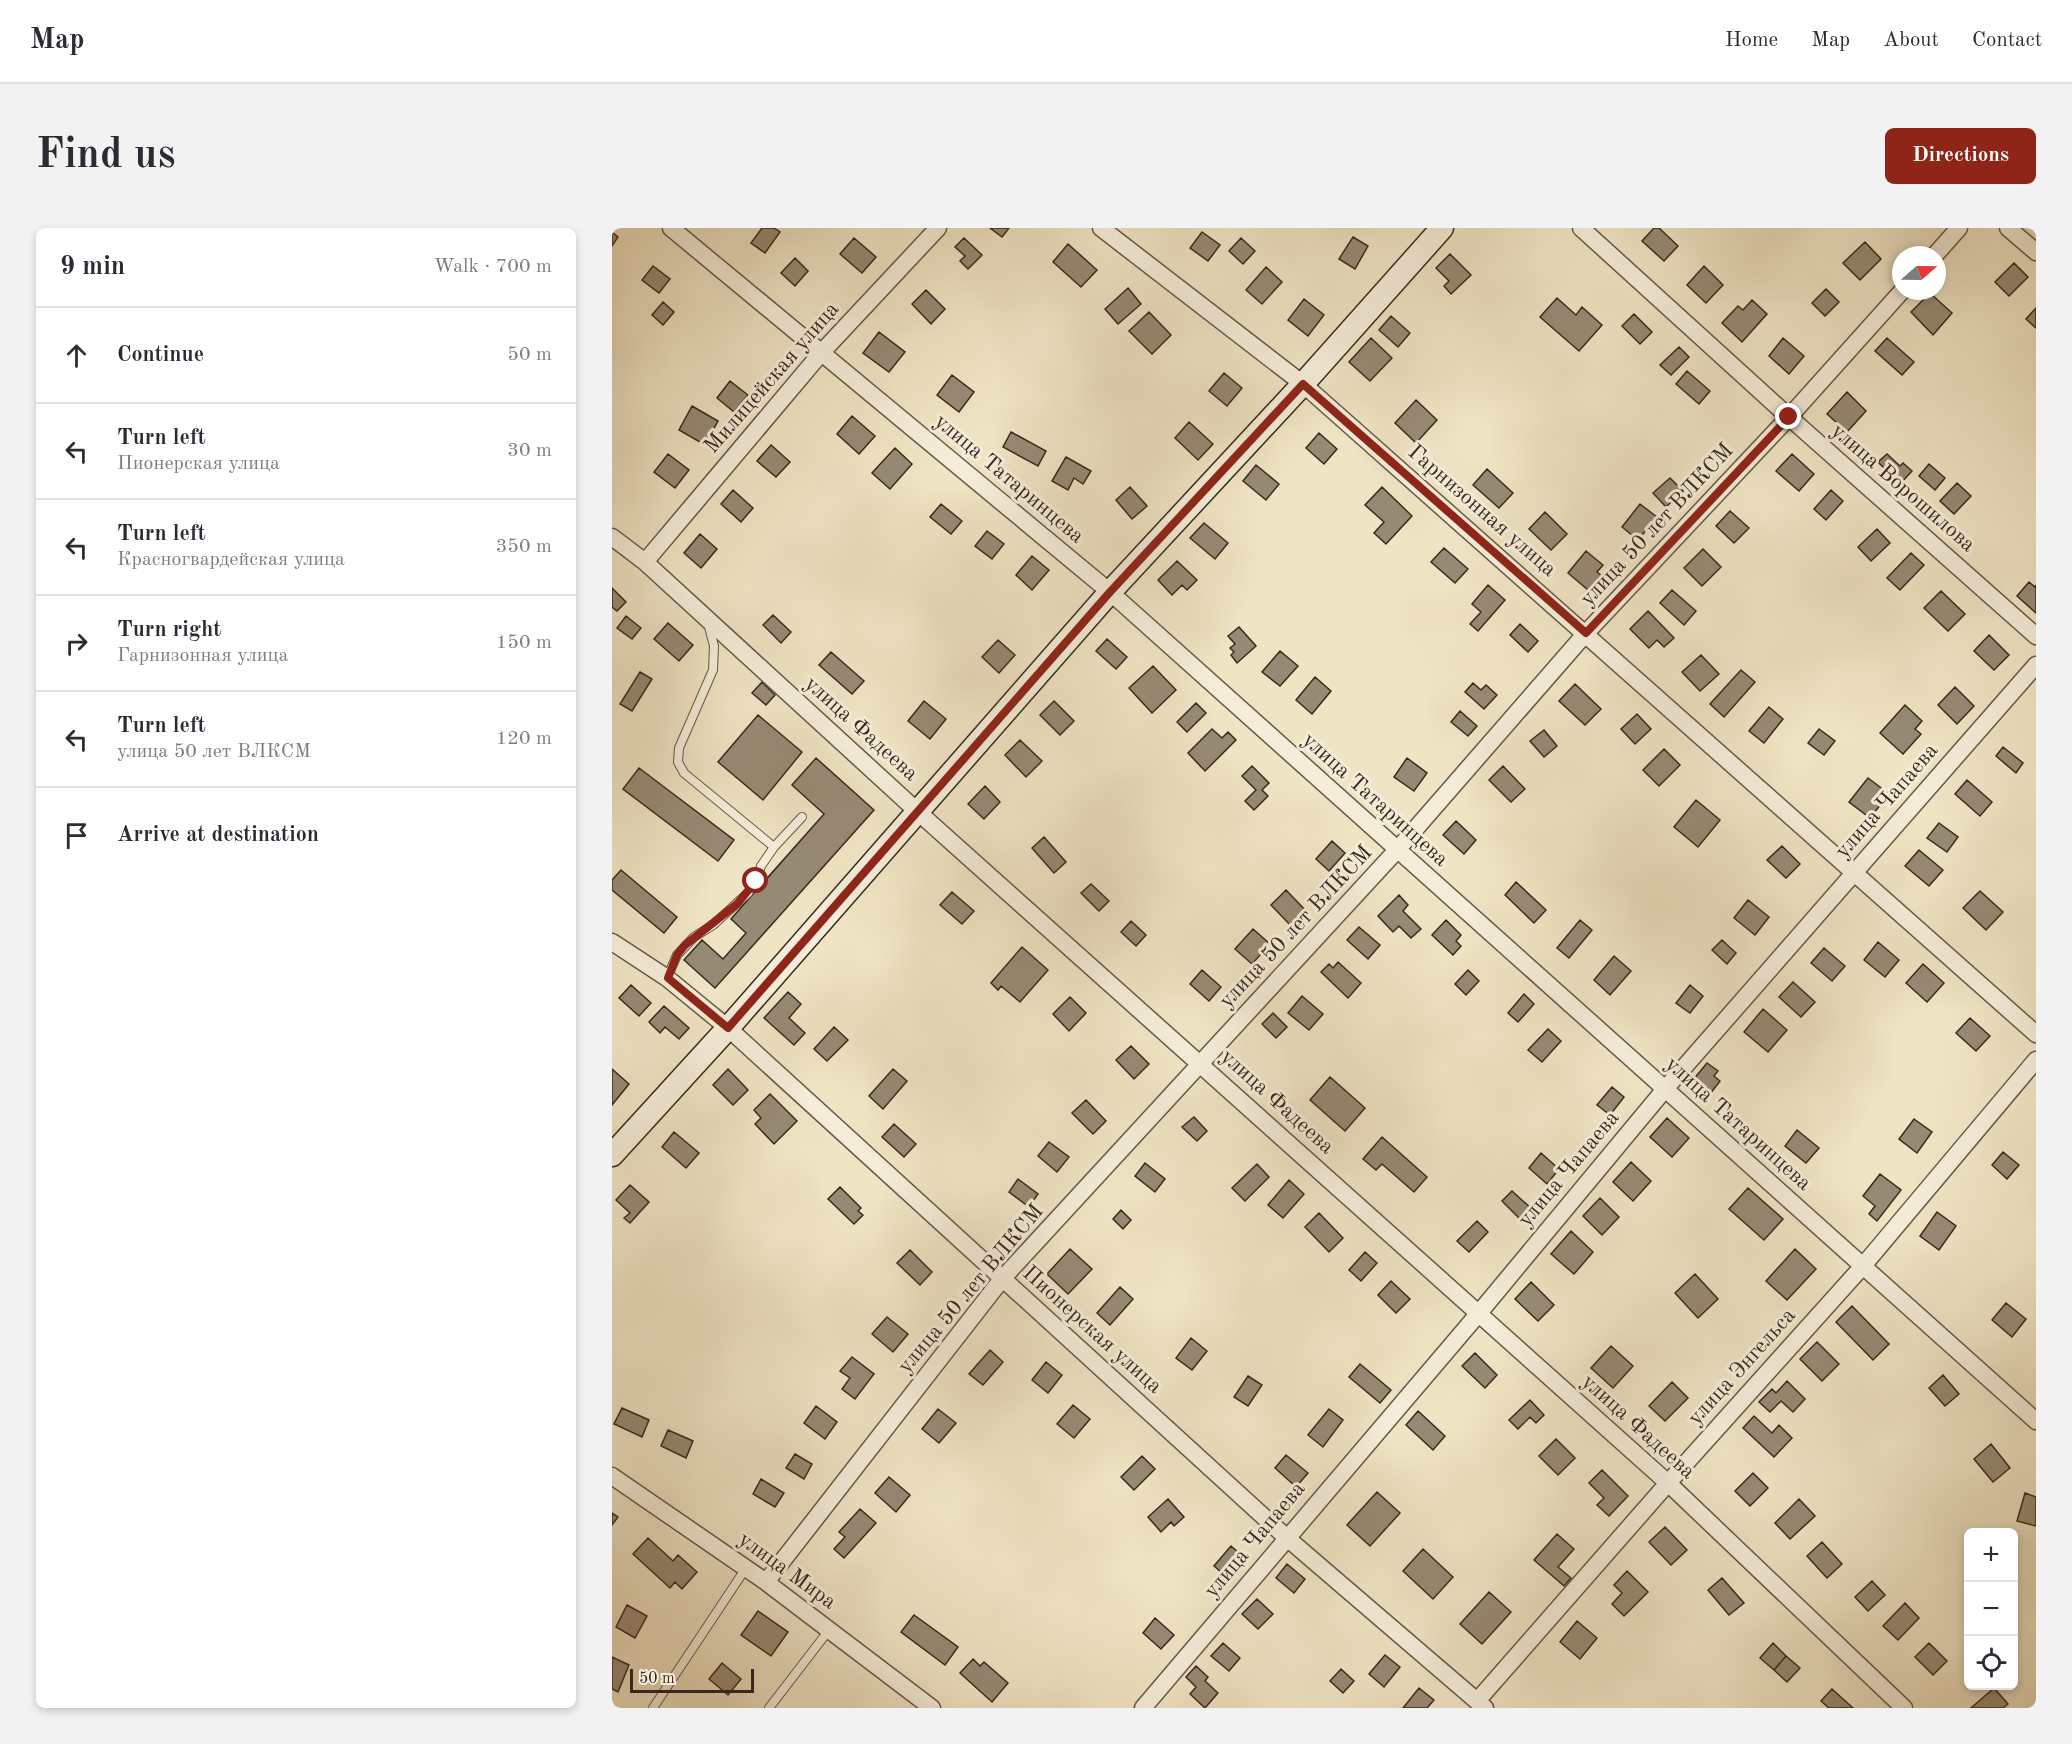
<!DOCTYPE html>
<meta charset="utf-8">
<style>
:root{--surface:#fff;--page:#f2f2f3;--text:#2b2b33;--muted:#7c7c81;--line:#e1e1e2;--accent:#8f2418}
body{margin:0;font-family:"Old Standard TT",serif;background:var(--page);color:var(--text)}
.controls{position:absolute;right:18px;bottom:18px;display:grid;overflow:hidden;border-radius:9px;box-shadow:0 3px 9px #0003}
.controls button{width:54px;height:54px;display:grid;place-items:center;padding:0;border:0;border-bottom:2px solid var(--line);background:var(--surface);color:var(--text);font:30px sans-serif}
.compass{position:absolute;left:1280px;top:18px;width:54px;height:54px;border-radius:50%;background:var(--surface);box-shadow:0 3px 9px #0003;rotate:70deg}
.scale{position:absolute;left:18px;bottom:15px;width:124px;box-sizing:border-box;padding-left:6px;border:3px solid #38291e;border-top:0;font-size:16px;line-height:21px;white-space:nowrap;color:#38291e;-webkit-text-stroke:4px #f5edd9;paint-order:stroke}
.stop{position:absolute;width:18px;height:18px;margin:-14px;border:4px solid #8f2418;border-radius:50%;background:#fff}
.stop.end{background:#8f2418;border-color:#fff;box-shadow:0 2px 6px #0008}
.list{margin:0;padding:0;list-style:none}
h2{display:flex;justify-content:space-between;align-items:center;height:78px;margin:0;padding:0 24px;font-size:26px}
h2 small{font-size:20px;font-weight:400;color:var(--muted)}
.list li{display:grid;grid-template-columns:39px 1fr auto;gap:18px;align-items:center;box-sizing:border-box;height:96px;padding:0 24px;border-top:2px solid var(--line)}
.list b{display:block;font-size:22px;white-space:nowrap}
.list p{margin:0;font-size:20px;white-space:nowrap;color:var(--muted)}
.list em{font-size:20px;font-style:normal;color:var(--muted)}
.icon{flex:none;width:33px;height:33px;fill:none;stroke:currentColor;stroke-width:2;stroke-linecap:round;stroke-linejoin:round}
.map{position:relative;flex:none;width:1424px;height:1480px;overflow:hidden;border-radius:9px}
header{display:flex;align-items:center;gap:36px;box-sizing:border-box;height:84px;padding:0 30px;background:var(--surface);border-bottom:2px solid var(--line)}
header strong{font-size:28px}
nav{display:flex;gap:33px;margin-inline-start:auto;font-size:21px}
.intro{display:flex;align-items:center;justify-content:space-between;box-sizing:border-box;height:144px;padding:0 36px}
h1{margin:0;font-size:42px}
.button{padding:15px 27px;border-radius:9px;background:var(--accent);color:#fff;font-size:21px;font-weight:700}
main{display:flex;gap:36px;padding:0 36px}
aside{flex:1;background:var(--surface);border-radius:9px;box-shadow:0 3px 9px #0003}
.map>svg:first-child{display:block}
.building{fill:#978a74;stroke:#38291e;stroke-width:1.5}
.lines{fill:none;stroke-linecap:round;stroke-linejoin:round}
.lane-casing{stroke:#665848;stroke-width:10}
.street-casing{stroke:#665848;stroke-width:19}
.secondary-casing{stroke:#38291e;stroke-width:25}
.lane{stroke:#f5edd9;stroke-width:8}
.street{stroke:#f5edd9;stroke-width:16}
.secondary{stroke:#f5edd9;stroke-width:22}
.route{stroke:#8f2418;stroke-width:8}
.labels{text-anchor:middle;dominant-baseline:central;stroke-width:6;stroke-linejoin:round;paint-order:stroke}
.street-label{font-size:22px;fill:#38291e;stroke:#f5edd9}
</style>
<header>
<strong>Map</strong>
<nav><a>Home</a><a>Map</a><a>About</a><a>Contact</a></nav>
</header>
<div class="intro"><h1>Find us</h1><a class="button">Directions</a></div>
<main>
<aside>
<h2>9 min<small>Walk · 700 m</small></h2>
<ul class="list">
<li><svg class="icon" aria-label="ahead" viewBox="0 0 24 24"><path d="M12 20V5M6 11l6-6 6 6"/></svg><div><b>Continue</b></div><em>50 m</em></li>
<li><svg class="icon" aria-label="left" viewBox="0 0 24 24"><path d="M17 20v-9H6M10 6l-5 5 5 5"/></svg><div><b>Turn left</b><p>Пионерская улица</p></div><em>30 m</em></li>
<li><svg class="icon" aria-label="left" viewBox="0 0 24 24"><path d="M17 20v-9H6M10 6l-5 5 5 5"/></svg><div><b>Turn left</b><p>Красногвардейская улица</p></div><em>350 m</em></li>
<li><svg class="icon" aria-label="right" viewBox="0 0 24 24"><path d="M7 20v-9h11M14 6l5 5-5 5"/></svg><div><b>Turn right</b><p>Гарнизонная улица</p></div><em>150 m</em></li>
<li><svg class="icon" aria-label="left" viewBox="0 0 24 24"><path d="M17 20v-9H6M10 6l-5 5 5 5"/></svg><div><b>Turn left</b><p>улица 50 лет ВЛКСМ</p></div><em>120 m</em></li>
<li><svg class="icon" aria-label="arrive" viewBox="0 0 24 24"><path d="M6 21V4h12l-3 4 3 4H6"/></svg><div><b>Arrive at destination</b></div></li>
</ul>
</aside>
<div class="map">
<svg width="1424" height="1480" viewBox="0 0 1424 1480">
<rect width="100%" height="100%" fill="#efe4c4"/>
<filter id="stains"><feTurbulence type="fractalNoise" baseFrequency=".00333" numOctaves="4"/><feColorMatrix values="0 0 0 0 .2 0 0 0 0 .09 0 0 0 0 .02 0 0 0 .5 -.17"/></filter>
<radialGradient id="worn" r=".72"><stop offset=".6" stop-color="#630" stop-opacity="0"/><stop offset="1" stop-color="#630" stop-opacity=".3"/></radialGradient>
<path class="building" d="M150 0H162L168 4 153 25 139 15Z
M378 0H397L390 9Z
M1042 0H1047L1066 18 1052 33 1030 13Z
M0 4 6 9 0 18Z
M590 4 608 17 596 33 578 20Z
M741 9 756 18 743 41 727 31Z
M242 10 264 29 250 45 228 26Z
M352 10 370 27 356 41 348 33 353 28 343 19Z
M629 10 643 23 631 36 617 23Z
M1253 14 1269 31 1248 52 1231 35Z
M456 16 485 42 469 59 441 34Z
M838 26 859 47 839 66 832 58 837 53 824 40Z
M183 30 196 43 183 58 169 45Z
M1402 35 1416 49 1397 68 1383 54Z
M41 38 58 51 47 65 30 52Z
M1092 38 1111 57 1094 75 1075 57Z
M654 39 670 54 650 76 634 62Z
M516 60 529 76 506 96 493 81Z
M1214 61 1227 74 1213 88 1200 75Z
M314 62 333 81 319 96 300 76Z
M1318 65 1340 85 1321 107 1299 84Z
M945 70 964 87 970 79 990 97 967 123 928 89Z
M692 71 712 87 696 108 676 92Z
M1140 72 1155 86 1130 114 1110 95 1126 78 1131 82Z
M51 74 62 84 51 97 40 87Z
M1424 80V100L1414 91Z
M537 84 559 107 540 126 517 103Z
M1022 86 1040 104 1028 116 1010 98Z
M779 88 798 105 786 119 767 102Z
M267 104 293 124 277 144 251 125Z
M759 110 780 130 758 153 737 134Z
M1171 110 1192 128 1177 146 1157 128Z
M1275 110 1302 134 1290 147 1263 123Z
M1067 119 1077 129 1059 147 1048 137Z
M1075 143 1098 163 1087 176 1064 156Z
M612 145 630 160 615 178 597 163Z
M340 147 362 164 347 184 325 167Z
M118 153 136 167 122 184 105 170Z
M1235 164 1254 183 1235 204 1215 186Z
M804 172 825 192 804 215 783 195Z
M80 178 106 193 93 217 67 202Z
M240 188 263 208 247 226 225 206Z
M577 194 601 216 586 232 563 210Z
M399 204 434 223 426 238 391 219Z
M707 205 725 221 712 236 694 220Z
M159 217 178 234 164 249 145 233Z
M283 220 300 236 278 261 260 245Z
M56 226 77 242 63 260 42 244Z
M1180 226 1202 246 1187 263 1164 243Z
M1275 226 1288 238 1291 235 1300 243 1288 256 1266 234Z
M454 229 479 243 471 256 462 250 456 262 440 253Z
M1317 236 1333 250 1323 262 1307 248Z
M644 237 667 256 654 272 631 253Z
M875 241 901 265 887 280 861 257Z
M1058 250 1071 263 1054 279 1041 265Z
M1345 255 1359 268 1342 286 1328 273Z
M518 259 535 278 520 291 504 272Z
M770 259 800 288 774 316 762 305 772 294 753 277Z
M121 262 141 280 129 294 109 276Z
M1219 262 1231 273 1214 292 1202 281Z
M329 276 350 293 339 306 318 289Z
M1028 276 1045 289 1026 312 1010 299Z
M1118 283 1137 300 1122 315 1104 298Z
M933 284 955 306 939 322 917 301Z
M592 295 616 315 603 331 578 310Z
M1265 301 1278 315 1259 333 1246 319Z
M375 303 392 316 380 331 363 318Z
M88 306 105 321 89 340 72 325Z
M832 320 856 341 843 355 819 334Z
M1091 321 1109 339 1090 358 1072 340Z
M974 323 991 337 985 344 989 347 976 362 956 345Z
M1299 325 1312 337 1288 362 1275 350Z
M420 328 437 342 420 362 404 347Z
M565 333 585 352 575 362 570 357 560 367 546 352Z
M1417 354 1423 359 1424 357V385L1405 368Z
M876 357 893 372 866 403 858 396 869 384 860 376Z
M0 360 14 374 5 383 0 379Z
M1060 362 1084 383 1072 397 1048 375Z
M1329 363 1353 386 1336 403 1312 380Z
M1036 383 1062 410 1052 419 1045 412 1037 420 1018 401Z
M161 387 179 404 169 415 151 397Z
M14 388 29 400 20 411 5 400Z
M56 395 81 417 67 433 42 411Z
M908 396 926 413 916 424 898 407Z
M627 399 644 418 625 435 619 427 622 424 618 420 623 416 616 408Z
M1377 407 1397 427 1382 442 1362 423Z
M495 411 515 429 504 441 484 423Z
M386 412 403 427 387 445 370 429Z
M668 423 686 438 668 458 650 444Z
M219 424 252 453 240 466 207 437Z
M1089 427 1107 446 1088 463 1070 444Z
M541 438 564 462 540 485 517 460Z
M1129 442 1143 454 1112 489 1098 476Z
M28 444 40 451 20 483 8 476Z
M703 449 719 463 700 486 684 472Z
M150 454 163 467 154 477 140 465Z
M861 455 869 462 874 457 885 467 872 481 853 464Z
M963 456 989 481 973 497 947 473Z
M1343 459 1362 478 1345 496 1326 477Z
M312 473 334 491 318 511 296 493Z
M442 473 462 493 448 507 428 487Z
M584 475 594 485 575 504 565 494Z
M1293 477 1310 493 1303 501 1309 506 1291 526 1268 505Z
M1157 479 1171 491 1152 515 1137 503Z
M848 483 865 498 856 508 839 494Z
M1025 486 1039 501 1023 516 1009 501Z
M146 487 190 524 151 572 106 534Z
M600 501 610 510 616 504 624 512 593 543 576 525Z
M1207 501 1223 513 1212 527 1196 515Z
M932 502 945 518 932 529 918 513Z
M408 512 430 533 414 549 393 527Z
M1391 519 1411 535 1404 545 1384 528Z
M1052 521 1068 537 1047 558 1031 542Z
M204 530 262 582 103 760 72 732 90 712 111 731 134 705 119 691 212 586 180 557Z
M795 530 815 545 802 563 782 549Z
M640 538 657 555 650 562 656 568 642 582 633 573 644 562 630 548Z
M891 538 913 561 899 574 877 552Z
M27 540 122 612 106 633 11 561Z
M1256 550 1277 566 1258 590 1237 574Z
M1355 552 1380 574 1368 588 1343 566Z
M373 558 388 574 372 591 356 576Z
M1084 572 1108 592 1086 619 1062 599Z
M844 593 864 612 852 626 831 607Z
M1327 595 1346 609 1335 624 1315 610Z
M432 609 454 634 442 645 420 620Z
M720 613 733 625 717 643 704 631Z
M1170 618 1188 636 1174 650 1155 632Z
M1307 622 1331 642 1317 658 1293 638Z
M9 642 65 689 52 705 0 662V652Z
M904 654 934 682 922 695 893 667Z
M479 656 497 673 487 683 469 665Z
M674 662 696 685 681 700 659 677Z
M1368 663 1391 684 1374 702 1351 680Z
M340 664 362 683 350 696 328 677Z
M787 667 796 677 791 683 809 701 799 710 787 698 781 704 766 688Z
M1136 672 1157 689 1143 707 1122 690Z
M834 692 849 707 844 713 849 718 841 727 820 707Z
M968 692 980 702 957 730 945 720Z
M519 693 534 707 524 718 509 704Z
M747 699 768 717 756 731 735 712Z
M641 701 658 716 640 736 623 721Z
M1110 712 1124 725 1115 736 1100 722Z
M1266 714 1287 732 1273 749 1252 732Z
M410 719 436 742 408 774 389 758 386 762 379 755Z
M1212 720 1233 738 1220 753 1199 735Z
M1002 728 1019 743 998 767 982 752Z
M726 734 749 755 736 770 709 744 717 736 721 740Z
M1311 736 1332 755 1315 774 1294 755Z
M590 742 609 759 597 773 578 756Z
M856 742 867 753 854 767 843 756Z
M1181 754 1203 774 1189 789 1167 769Z
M19 757 39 775 27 788 7 770Z
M1078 757 1091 768 1078 785 1064 775Z
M176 764 189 776 177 790 193 805 182 817 152 790Z
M912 766 922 776 906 794 896 785Z
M690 768 711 786 697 802 676 785Z
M458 769 474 785 457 803 441 786Z
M52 778 77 800 67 811 53 799 48 805 37 794Z
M1151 781 1175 802 1156 824 1132 804Z
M661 785 675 799 664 810 650 796Z
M1358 790 1378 808 1364 823 1344 805Z
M222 799 236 812 215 833 202 821Z
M936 801 949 813 930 834 916 822Z
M519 818 537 836 522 851 504 832Z
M1095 835 1106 843 1102 848 1108 853 1098 866 1081 852Z
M0 841 17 856 0 877Z
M116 841 136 862 121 877 101 857Z
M281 841 295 853 271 881 257 868Z
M718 849 753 880 733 903 698 872Z
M1000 859 1012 869 998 887 985 877Z
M158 866 185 893 162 916 143 896 149 890 142 882Z
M474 872 494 893 481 906 460 885Z
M582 889 595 903 585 913 570 899Z
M1055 890 1077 910 1060 929 1038 909Z
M1302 891 1320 904 1305 925 1287 911Z
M282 896 304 916 292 929 270 909Z
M1185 902 1207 920 1194 935 1173 918Z
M62 904 87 925 74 940 50 919Z
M770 909 815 949 802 964 770 936 764 942 751 931Z
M437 914 457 929 445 944 426 928Z
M1391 924 1407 937 1395 951 1380 937Z
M929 925 947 941 935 956 917 940Z
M1019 934 1039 953 1021 973 1001 954Z
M533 935 553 951 543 964 523 948Z
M645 936 657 949 633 973 620 960Z
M1268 946 1289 962 1265 993 1257 986 1263 978 1251 968Z
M406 951 426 966 417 979 397 964Z
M677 952 692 966 671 990 656 977Z
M18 957 37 974 18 995 12 990 18 985 4 972Z
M228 959 249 980 246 983 251 987 242 996 216 971Z
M1136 960 1171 991 1152 1012 1117 981Z
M900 963 921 982 910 993 890 973Z
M988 970 1007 989 990 1007 971 988Z
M509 982 519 992 511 1001 501 991Z
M1325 984 1344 998 1327 1022 1308 1008Z
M707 985 731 1010 717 1024 693 999Z
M865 993 876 1004 857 1024 845 1013Z
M959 1003 981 1024 962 1046 939 1026Z
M458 1021 480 1041 456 1066 435 1046Z
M1183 1021 1204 1041 1175 1072 1154 1053Z
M298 1022 320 1044 308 1057 285 1035Z
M753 1024 765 1035 749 1053 737 1042Z
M1083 1046 1106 1071 1086 1090 1063 1065Z
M779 1053 798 1071 784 1085 766 1067Z
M919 1054 942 1077 926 1093 903 1071Z
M508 1059 521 1071 498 1097 485 1085Z
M1394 1075 1414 1091 1400 1109 1380 1092Z
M1240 1078 1277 1116 1261 1132 1224 1094Z
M275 1089 296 1106 281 1124 260 1106Z
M579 1110 595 1123 580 1142 564 1130Z
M1205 1114 1227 1136 1210 1153 1188 1131Z
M999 1118 1021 1138 1001 1160 979 1140Z
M378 1122 391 1134 371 1157 357 1146Z
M863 1125 885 1147 873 1160 850 1138Z
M240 1129 262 1146 243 1171 230 1161 238 1150 228 1143Z
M434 1134 450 1147 436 1165 420 1152Z
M748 1136 779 1162 768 1175 737 1149Z
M1331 1147 1347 1166 1333 1178 1317 1160Z
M636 1148 650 1157 636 1178 622 1169Z
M1175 1153 1193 1171 1181 1184 1169 1173 1158 1184 1147 1174 1160 1161 1164 1165Z
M1060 1154 1076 1170 1053 1193 1037 1178Z
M918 1172 932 1187 924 1195 918 1189 906 1201 897 1192Z
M461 1177 478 1191 462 1210 445 1196Z
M204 1178 225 1194 213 1211 192 1195Z
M10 1180 37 1192 30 1209 2 1196Z
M326 1181 344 1195 327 1215 310 1201Z
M717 1181 731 1192 711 1219 696 1207Z
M806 1183 833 1208 821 1222 794 1197Z
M1142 1188 1160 1205 1167 1197 1180 1210 1162 1229 1131 1200Z
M56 1202 81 1213 74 1230 49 1218Z
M944 1211 963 1230 946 1247 927 1228Z
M1379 1216 1398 1240 1381 1254 1362 1231Z
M183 1226 200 1236 192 1251 174 1240Z
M674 1227 696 1245 684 1259 663 1240Z
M530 1228 543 1241 522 1262 509 1249Z
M990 1242 1016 1268 997 1288 985 1277 992 1270 977 1255Z
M1141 1245 1156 1260 1138 1278 1123 1263Z
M277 1249 298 1267 284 1284 263 1265Z
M149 1251 172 1265 163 1279 141 1266Z
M765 1264 788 1285 758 1318 735 1297Z
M1413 1265 1424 1269V1298L1405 1293Z
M556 1271 572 1289 562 1298 559 1294 549 1304 536 1289Z
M1187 1271 1203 1288 1178 1311 1163 1295Z
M248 1281 264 1295 232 1330 222 1321 233 1309 227 1304Z
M0 1285 6 1289 0 1297Z
M1053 1299 1075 1322 1059 1337 1037 1314Z
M945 1306 962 1321 946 1339 959 1350 952 1358 922 1332Z
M36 1310 61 1333 66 1327 85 1344 70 1361 63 1354 58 1360 21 1326Z
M1210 1314 1230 1336 1215 1350 1195 1328Z
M619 1318 633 1330 616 1350 602 1338Z
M811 1321 841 1349 821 1371 791 1343Z
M675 1336 693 1351 682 1365 664 1350Z
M1015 1343 1036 1364 1012 1388 1000 1376 1010 1365 1002 1357Z
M1110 1350 1132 1375 1117 1387 1096 1362Z
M1260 1353 1273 1367 1256 1383 1243 1369Z
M877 1364 899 1384 870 1416 848 1396Z
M645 1371 661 1386 646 1401 630 1386Z
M1293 1375 1307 1390 1286 1412 1271 1398Z
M15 1377 35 1388 23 1410 4 1399Z
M146 1383 176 1404 159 1428 129 1407Z
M302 1387 346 1419 333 1437 289 1404Z
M543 1390 562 1407 549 1421 531 1405Z
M965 1393 985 1410 968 1431 948 1414Z
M611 1415 628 1430 617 1443 599 1428Z
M1161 1415 1174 1428 1162 1442 1148 1430Z
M1317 1415 1335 1433 1321 1447 1303 1429Z
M773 1427 788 1439 772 1459 757 1446Z
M1174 1428 1188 1440 1175 1454 1162 1442Z
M0 1429 17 1437 6 1464 0 1461Z
M361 1431 368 1438 372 1434 396 1455 380 1474 348 1445Z
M110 1435 129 1451 116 1467 97 1451Z
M584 1438 596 1449 593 1453 606 1465 593 1480 578 1466 584 1459 574 1449Z
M729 1441 742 1453 731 1465 718 1453Z
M807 1460 822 1472 815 1480H791Z
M1382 1460 1396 1476 1391 1480H1359Z
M1220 1461 1241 1480H1217L1209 1473Z"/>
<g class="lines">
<defs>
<path id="lane" d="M96 395 102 418 101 442 67 520 66 534 72 545 162 619
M55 750 65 727 82 709 101 697 136 665 144 653 149 638 162 619 190 589
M41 1480 134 1340
M157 1480 217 1402"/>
<path id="street" d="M59 0 498 364 1424 1193
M489 0 691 156 1424 806
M969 0 1177 189 1424 408
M1396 0 1424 24
M1323 27 1347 0
M0 309 33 334 306 584 1056 1255 1292 1480
M33 334 210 124 326 0
M0 714 55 750 116 800 675 1310 873 1480
M0 1248 154 1354 320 1480
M154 1354 390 1051 785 622 974 405 1177 189 1290 63
M865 1473 1056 1255 1250 1039 1424 832
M531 1480 867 1085 1053 861 1424 437"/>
<path id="secondary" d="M0 927 116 800 498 364 691 156 830 0"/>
</defs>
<use href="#lane" class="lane-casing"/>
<use href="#street" class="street-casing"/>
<use href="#secondary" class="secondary-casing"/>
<use href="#lane" class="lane"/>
<use href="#street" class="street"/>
<use href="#secondary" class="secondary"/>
</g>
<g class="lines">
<path class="route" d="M144 653 125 676 73 717 65 727 56 750 116 800 498 364 691 156 974 405 1177 189"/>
</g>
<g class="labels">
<g class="street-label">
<text transform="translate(160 150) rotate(-49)">Милицейская улица</text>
<text transform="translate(397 251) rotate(40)">улица Татаринцева</text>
<text transform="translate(1291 260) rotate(41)">улица Ворошилова</text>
<text transform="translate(870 283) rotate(41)">Гарнизонная улица</text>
<text transform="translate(1045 297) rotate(-47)">улица 50 лет ВЛКСМ</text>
<text transform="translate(249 501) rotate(42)">улица Фадеева</text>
<text transform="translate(763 572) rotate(42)">улица Татаринцева</text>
<text transform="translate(1275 573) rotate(-49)">улица Чапаева</text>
<text transform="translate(684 699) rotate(-47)">улица 50 лет ВЛКСМ</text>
<text transform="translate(665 874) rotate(42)">улица Фадеева</text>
<text transform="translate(1126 896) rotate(42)">улица Татаринцева</text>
<text transform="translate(957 941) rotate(-50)">улица Чапаева</text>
<text transform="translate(359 1061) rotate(-50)">улица 50 лет ВЛКСМ</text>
<text transform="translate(480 1102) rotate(42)">Пионерская улица</text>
<text transform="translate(1130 1139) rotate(-48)">улица Энгельса</text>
<text transform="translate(1026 1199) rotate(42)">улица Фадеева</text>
<text transform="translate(643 1312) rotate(-50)">улица Чапаева</text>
<text transform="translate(175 1343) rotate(36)">улица Мира</text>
</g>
</g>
<rect width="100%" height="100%" filter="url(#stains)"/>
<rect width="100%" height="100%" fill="url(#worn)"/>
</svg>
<div class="controls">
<button>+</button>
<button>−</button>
<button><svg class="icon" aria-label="locate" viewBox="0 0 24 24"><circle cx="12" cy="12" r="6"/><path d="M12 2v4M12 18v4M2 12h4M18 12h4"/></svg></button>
</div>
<svg class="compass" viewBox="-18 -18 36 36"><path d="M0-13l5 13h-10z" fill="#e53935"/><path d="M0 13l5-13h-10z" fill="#7c7c81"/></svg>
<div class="scale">50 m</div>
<div class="stop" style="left:144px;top:653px"></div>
<div class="stop end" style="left:1177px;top:189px"></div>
</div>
</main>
